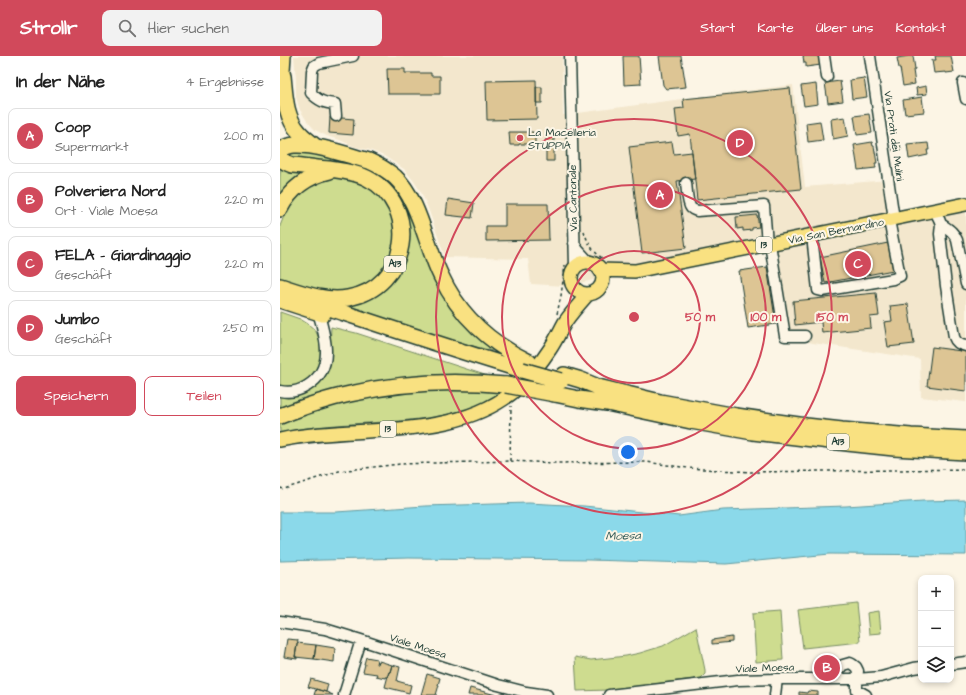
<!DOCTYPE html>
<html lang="de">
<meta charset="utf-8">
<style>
:root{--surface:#fff;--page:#f2f2f2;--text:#222;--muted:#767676;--line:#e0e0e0;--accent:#d1495b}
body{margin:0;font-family:"Architects Daughter",sans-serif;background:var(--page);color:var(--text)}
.controls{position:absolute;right:12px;bottom:12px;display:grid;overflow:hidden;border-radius:8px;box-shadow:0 2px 6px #0003}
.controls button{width:36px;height:36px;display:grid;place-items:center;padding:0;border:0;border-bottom:1px solid var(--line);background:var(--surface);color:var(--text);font:20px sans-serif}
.you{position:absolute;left:348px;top:396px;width:14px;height:14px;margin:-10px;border:3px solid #fff;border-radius:50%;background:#1a73e8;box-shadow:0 0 0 6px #1a73e833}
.badge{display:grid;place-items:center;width:26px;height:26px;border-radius:50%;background:var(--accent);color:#fff;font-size:13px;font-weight:700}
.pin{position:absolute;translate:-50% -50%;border:2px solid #fff;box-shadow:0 1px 4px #0006}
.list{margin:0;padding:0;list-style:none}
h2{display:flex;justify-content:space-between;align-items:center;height:52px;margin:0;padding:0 16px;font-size:17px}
h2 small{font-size:13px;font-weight:400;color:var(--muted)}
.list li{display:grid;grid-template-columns:26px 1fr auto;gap:12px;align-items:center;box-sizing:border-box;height:56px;margin:0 8px 8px;padding:0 8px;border:1px solid var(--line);border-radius:8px}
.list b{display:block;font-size:15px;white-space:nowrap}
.list p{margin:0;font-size:13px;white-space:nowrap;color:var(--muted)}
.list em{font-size:13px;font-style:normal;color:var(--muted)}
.actions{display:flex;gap:8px;padding:12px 16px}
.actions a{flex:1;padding:9px 0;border:1px solid var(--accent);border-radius:8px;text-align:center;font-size:14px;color:var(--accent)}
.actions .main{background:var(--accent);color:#fff}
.icon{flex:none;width:22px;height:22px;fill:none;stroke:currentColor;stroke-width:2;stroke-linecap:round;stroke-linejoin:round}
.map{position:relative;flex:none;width:686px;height:639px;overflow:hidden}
header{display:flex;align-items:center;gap:24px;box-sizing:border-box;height:56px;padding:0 20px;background:var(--accent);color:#fff}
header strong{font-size:19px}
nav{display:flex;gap:22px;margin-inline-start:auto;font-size:14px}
.search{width:280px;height:36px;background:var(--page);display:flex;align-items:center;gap:10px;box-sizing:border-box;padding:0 14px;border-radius:8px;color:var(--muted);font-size:15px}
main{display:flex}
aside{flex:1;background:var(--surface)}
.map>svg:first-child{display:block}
.built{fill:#f3e7cd}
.green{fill:#cedc8f;stroke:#768c62}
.water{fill:#8bd9ea;stroke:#609ba1}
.building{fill:#ddc594;stroke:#1f3d34}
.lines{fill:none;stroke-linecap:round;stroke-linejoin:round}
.minor-casing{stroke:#1f3d34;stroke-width:13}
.major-casing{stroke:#1f3d34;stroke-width:16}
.highway-casing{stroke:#1f3d34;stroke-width:18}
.path{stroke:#1f3d34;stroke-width:1.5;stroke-dasharray:3 3;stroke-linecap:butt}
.minor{stroke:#fcf5e5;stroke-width:10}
.major{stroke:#f9e181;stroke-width:13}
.highway{stroke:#f9e181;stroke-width:15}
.highway-bridge-casing{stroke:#1f3d34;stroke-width:18;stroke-linecap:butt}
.highway-bridge{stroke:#f9e181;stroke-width:15}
.ring{fill:none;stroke:#d1495b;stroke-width:2}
.poi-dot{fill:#d1495b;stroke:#fcf5e5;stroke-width:1.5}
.labels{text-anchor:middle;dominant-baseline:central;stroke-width:4;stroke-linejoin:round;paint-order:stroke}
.shield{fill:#fcf5e5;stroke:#617469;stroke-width:1}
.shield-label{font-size:10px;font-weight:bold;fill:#1f3d34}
.poi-label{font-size:11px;fill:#1f3d34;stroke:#fcf5e5;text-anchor:start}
.street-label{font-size:11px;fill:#1f3d34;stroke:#fcf5e5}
.water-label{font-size:12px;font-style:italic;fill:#355c58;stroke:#fcf5e5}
.centre{fill:#d1495b;stroke:#fcf5e5;stroke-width:2}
.ring-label{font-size:12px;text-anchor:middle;font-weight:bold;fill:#d1495b;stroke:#fcf5e5;stroke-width:4;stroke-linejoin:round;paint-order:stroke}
</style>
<header>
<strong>Strollr</strong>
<div class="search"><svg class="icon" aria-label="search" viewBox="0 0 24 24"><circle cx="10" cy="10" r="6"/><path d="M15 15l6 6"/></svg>Hier suchen</div>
<nav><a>Start</a><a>Karte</a><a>Über uns</a><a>Kontakt</a></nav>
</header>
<main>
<aside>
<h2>In der Nähe<small>4 Ergebnisse</small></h2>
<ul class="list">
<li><span class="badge">A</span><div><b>Coop</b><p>Supermarkt</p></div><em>200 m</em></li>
<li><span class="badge">B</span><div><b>Polveriera Nord</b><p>Ort · Viale Moesa</p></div><em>220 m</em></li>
<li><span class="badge">C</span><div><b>FELA - Giardinaggio</b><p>Geschäft</p></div><em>220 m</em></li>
<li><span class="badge">D</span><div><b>Jumbo</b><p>Geschäft</p></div><em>250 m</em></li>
</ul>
<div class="actions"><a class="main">Speichern</a><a>Teilen</a></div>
</aside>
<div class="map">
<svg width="686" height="639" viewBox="0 0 686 639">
<rect width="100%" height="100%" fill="#fcf5e5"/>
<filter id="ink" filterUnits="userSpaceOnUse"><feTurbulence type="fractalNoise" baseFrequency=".025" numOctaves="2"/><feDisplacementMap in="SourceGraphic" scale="8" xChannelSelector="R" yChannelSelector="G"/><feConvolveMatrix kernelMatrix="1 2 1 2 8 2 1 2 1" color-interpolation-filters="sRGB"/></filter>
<g filter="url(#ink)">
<path class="built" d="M14 0H282L283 59 402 43 513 29 525 131 608 124 614 163 686 148V346L641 341 640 303 533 287 505 280 490 188 355 215 286 230 251 228 248 203 165 201 148 152 141 136 133 124 124 113 104 100 90 94 75 91 60 84 47 80 35 74 27 65 20 54 16 41V22Z"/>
<path class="green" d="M14 93 88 110 107 121 126 145 142 187 218 294 217 296C165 284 114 265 63 249L116 213 112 137 15 106 3 96Z
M1 110 32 116 0 143V121Z
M53 122C80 122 103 136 112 162 114 169 116 179 115 186 110 213 89 232 63 235 41 237 21 229 0 223V170L6 155 17 140 36 127 45 124Z
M0 256 20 263 28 268 35 274 42 288 43 302 34 321 17 331 0 332Z
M51 271 76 277 220 324 0 352V339L24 336 50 296Z
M153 333 187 334 220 336C192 358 153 362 118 365 79 368 39 368 0 377V368C31 354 65 345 98 339 116 336 135 335 153 333Z
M576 547 580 586 523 592 518 554Z
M500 555 503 604 476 606 473 557Z
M599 555 601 577 589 578 587 557Z
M416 571 425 614V618L421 622 327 634 297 635 295 601 311 604 346 600 360 597 383 590Z"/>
<path class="water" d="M686 444V499L550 498 446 508 309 504 129 502 0 505V456H56L145 450 249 447 304 450 399 460 443 454 566 450 643 445Z"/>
<path class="building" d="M343 0H359L361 28 344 29Z
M379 0H401L406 31 386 33 383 29Z
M523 0H540L541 9 526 11V7H524Z
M629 0H633L635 13 633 14 635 28 623 30 620 12H619L617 2Z
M655 0H671L674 16 666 17V16L654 17 652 4H656Z
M107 13H125V17H151V20H160V38H108Z
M584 22 587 41 572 43 570 24Z
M256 24 257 63 207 64 206 25Z
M560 25 563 45 548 47 545 27Z
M536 28 538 48 524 50 521 30Z
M646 30 647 38 637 39 636 32Z
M256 31H262V47H256Z
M510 32 521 133 417 144 410 78 398 80 395 53 404 52 403 43Z
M642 41 644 56 625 58 623 44Z
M589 58 592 77 577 79 574 60Z
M50 61 74 63 73 79 49 77Z
M565 61 568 80 553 83 551 63Z
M540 65 543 84 528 86 526 67Z
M229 76H253V77H255V88H239V89H230Z
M266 76H274V105H266Z
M392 86 394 98 412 96 415 123 397 125 406 192 362 197 349 91Z
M592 86 593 90H594L597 107H595L596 112 578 114 574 89Z
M620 87 621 94 613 95 612 88Z
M637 87V88L648 87 649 94H647L648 99 629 103 627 88Z
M168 143 194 147 192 162 166 159Z
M225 148H268L269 184 206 185V170H225Z
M477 159 479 171 472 172V174L463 175V172L457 173 456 161Z
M608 187 613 214 545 227 540 201Z
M487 211 496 268 468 272 459 215Z
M596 237 599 260 590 261 591 272 542 277 541 266 515 269 513 245Z
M628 248 634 288 608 291 604 266 612 265 610 250Z
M652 291 681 295V293L686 294V335L647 330Z
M452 581V586L432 588V584Z
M7 583 18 584 15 601H17V603L4 601Z
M17 587 36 589 34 603 15 601Z
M36 589 55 592 54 606 34 603Z
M86 601 97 603 96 608H98L99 605 112 609 110 616H109L107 621H105V622L96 620 97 618 83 616 85 608H84Z
M112 609 120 611 117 625 131 629 129 637 105 631 109 616H110Z
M147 618 160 622 158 629H159L156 639H141Z
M31 623 48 628 46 636 28 631Z
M190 632 216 639H188Z
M36 633 46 636 53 639H34Z
M528 635 538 636V639H519V636L527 637Z"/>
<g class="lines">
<defs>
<path id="minor" d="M290 0 295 211
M544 0 547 21
M590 0 614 163
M683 27 686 43
M56 60 55 48C44 47 39 45 31 37L32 15 34 10 39 7 73 0
M406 127C407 134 407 147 411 152 413 154 415 154 417 155L484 150 487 188
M655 155 659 163 661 168 660 178 666 230 674 281C676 287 680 289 686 290
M661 168C668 173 674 176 677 184L686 228
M533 178V189L538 234 542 235 613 223 620 220 609 164
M294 187 298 194 309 206
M490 188 505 280H525
M0 335C9 337 19 335 27 330 55 313 46 282 38 256
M0 566 45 573 81 584 218 629 246 636 267 639
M671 608 686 606
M551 623 563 609 570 607 572 608 576 611 578 615 577 623V634L586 639
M64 639 81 584
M329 639 458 624 497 623H577L601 621 634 612 641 611
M495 639 497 623"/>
<path id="major" d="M2 30 4 0
M291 222a16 16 0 1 1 32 0a16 16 0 1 1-32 0Z
M320 214 355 215 686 148
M0 384C77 367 181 388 242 328 252 318 262 305 270 293 276 284 280 275 285 266 292 256 300 247 308 238"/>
<path id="highway" d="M3 20C5 39 5 61 19 76 24 82 31 86 36 91
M0 94C5 91 9 89 15 89 37 88 67 99 89 105 98 109 107 114 115 121 139 143 146 190 161 220 179 259 211 288 249 306
M0 103 7 107 12 109C25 110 37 112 49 113 62 115 75 116 87 122 142 150 129 232 68 242 45 246 22 237 0 230
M0 153C10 133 28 120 50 115
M0 244 43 258
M34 247C103 270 172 293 242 314
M284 319 301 324 318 331 380 346 456 360 526 370 562 374 631 380 686 383
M275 338 299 343 327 347 411 365 473 376 567 387 614 392 686 396
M0 360C23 351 46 343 70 338 122 326 174 324 226 329"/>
</defs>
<use href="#minor" class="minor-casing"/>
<use href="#major" class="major-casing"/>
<use href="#highway" class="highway-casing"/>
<path class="path" d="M304 175C308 188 312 194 323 203
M277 258 281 240 285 209
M230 405 231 350
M0 432 4 433 59 415 120 408 230 405 274 407 366 406 408 412 471 416 686 413"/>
<use href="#minor" class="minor"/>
<use href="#major" class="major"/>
<use href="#highway" class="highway"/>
<defs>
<path id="highway-bridge" d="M242 314 281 325
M226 329 275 338"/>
</defs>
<use href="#highway-bridge" class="highway-bridge-casing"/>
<use href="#highway-bridge" class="highway-bridge"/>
</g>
</g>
<g class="ring">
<circle cx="354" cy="261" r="66"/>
<circle cx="354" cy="261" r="132"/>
<circle cx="354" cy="261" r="198"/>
</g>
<circle class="poi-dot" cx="240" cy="82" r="4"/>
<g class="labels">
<g class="shield">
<rect x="476" y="181" width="16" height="16" rx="3"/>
<rect x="104" y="200" width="22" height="16" rx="3"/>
<rect x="100" y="365" width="16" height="16" rx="3"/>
<rect x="547" y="378" width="22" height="16" rx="3"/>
</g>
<g class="shield-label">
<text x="484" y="189">13</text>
<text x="115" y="208">A13</text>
<text x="108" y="373">13</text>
<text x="558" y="386">A13</text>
</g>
<g class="poi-label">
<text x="248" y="76">La Macelleria<tspan x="248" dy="13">STUPPIA</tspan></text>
</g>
<g class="street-label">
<text transform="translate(614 80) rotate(82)">Via Prati dei Mulini</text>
<text transform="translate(293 142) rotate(-91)">Via Cantonale</text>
<text transform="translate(556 175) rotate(-11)">Via San Bernardino</text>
<text transform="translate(138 590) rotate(18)">Viale Moesa</text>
<text transform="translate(485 612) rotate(-2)">Viale Moesa</text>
</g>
<g class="water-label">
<text transform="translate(343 480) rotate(-1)">Moesa</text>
</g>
</g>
<circle cx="354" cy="261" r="6" class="centre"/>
<g class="ring-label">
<text x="420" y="265">50 m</text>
<text x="486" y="265">100 m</text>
<text x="552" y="265">150 m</text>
</g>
</svg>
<div class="controls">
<button>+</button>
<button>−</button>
<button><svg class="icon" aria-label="layers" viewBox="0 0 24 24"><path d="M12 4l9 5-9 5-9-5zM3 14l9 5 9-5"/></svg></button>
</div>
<div class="you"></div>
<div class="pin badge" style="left:380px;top:139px">A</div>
<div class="pin badge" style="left:547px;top:612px">B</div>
<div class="pin badge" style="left:578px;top:208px">C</div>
<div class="pin badge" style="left:460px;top:87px">D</div>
</div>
</main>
